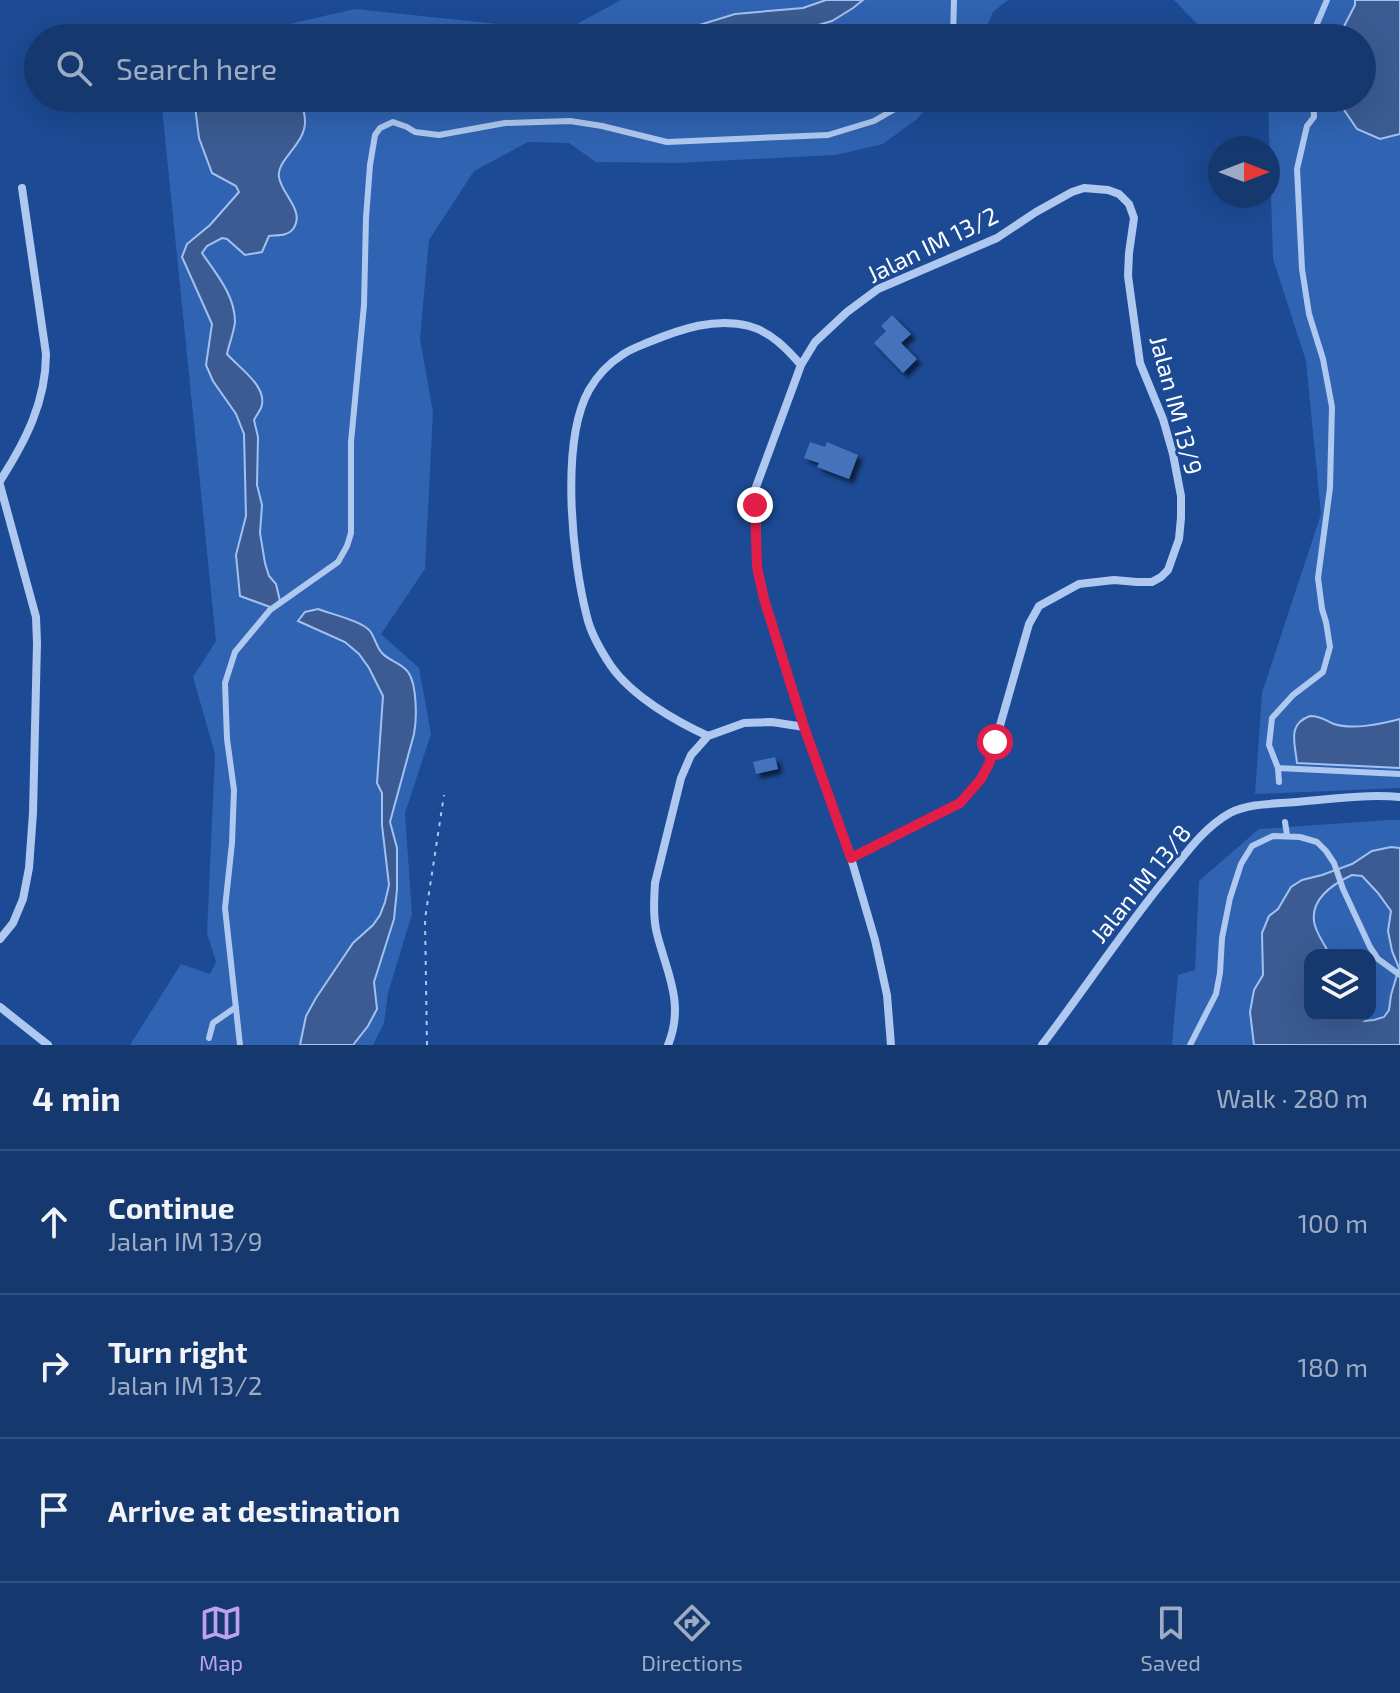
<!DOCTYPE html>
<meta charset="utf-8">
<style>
:root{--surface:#15386f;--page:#224377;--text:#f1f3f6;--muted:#9dacc3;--line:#345282;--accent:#bca0f2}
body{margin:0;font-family:"Exo 2",sans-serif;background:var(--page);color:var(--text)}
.controls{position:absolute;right:24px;bottom:24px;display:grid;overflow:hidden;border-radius:16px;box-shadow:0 8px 32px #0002}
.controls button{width:72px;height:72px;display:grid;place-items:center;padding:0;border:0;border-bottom:2px solid var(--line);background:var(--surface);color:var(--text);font:40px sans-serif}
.compass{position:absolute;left:1208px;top:136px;width:72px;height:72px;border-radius:50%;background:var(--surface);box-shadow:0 8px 32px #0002;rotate:90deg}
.stop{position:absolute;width:24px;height:24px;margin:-18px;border:6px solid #e11d48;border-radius:50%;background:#fff}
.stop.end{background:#e11d48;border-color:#fff;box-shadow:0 2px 8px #0008}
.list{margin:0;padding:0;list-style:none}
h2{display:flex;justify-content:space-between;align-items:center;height:104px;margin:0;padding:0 32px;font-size:34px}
h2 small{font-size:26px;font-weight:400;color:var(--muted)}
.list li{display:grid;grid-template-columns:52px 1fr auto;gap:24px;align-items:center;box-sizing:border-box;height:144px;padding:0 32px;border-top:2px solid var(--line)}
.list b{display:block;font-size:30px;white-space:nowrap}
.list p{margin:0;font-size:26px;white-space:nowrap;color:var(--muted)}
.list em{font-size:26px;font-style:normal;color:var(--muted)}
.icon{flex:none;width:44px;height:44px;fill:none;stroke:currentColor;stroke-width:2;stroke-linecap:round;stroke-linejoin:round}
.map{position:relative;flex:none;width:1400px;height:1045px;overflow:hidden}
.search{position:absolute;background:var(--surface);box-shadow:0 8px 32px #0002;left:24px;right:24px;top:24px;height:88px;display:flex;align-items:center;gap:20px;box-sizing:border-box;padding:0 28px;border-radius:44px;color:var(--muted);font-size:30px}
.sheet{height:536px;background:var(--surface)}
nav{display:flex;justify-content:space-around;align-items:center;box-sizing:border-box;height:112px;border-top:2px solid var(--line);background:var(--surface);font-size:22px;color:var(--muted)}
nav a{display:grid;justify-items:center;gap:4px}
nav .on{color:var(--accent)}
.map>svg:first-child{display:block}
.green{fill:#3063b2;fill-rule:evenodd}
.water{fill:#3b5b92;stroke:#a1c2f1;stroke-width:2;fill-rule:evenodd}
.building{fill:#4473bb;filter:url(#shadow)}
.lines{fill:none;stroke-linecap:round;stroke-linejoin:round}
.path{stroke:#aec8ef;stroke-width:2;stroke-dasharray:4 6;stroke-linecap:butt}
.lane{stroke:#aec8ef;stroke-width:6}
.street{stroke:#aec8ef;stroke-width:8}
.route{stroke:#e11d48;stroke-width:10}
.labels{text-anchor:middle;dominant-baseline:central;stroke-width:6;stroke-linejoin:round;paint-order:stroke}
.street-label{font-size:24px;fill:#fff;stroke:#1c4a94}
</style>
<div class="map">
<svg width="1400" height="1045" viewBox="0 0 1400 1045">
<defs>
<filter id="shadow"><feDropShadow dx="4.5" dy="4.5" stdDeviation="2" flood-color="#0009"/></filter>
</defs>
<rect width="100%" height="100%" fill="#1c4a94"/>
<path class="green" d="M621 0H1008L993 12 982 38H228L355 9 564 31Z
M1174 0H1400V788L1255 794 1262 693 1321 514 1306 361 1273 259 1268 98H1362V38H1211Z
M161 98H935L917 119 883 144 836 155 676 163 596 162 569 143 528 142 474 171 429 240 420 339 433 412 425 569 381 634 419 668 431 734 405 813 412 914 388 993 384 1023 373 1045H130L181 964 210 974 216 962 207 933 215 754 193 677 216 641Z
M1388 820H1400V1045H1172L1178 975 1195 970 1199 881 1259 829ZM1310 955H1370V1015H1310Z"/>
<path class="water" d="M826 0H863L853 8 832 21 808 28 768 26 738 38H625L644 33 693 27 735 14 803 8Z
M1355 0H1400V134L1380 139 1357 129 1336 98H1362V38H1338L1355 5Z
M194 98H299C303 107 307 119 304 129 301 146 276 162 279 177 281 194 306 211 293 229 288 236 277 235 269 236L262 252 245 255 227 239 222 238 207 246 202 253C216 274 235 295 235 322 234 332 229 344 227 354 239 368 269 387 261 408 259 412 256 416 254 420L258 437 257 485 262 505 260 533 265 563 269 576 276 584 280 601 273 608 240 596 236 555 246 516 244 434 236 414 213 381 206 365 212 324 182 257 187 244 210 225 239 192 236 186 212 173 199 138Z
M318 609C331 614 362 621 370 631 375 638 377 648 382 653 389 661 402 663 408 672 417 684 417 719 414 734L390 822 397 848V889L394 919 374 982 377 1009 368 1026 353 1045H300L306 1016 316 998 353 943 373 925 380 915 385 902 389 885 382 825V793L377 783 383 696 369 668 359 654 345 642 298 621 305 612Z
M1310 716C1321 716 1325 720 1334 724 1352 730 1382 724 1400 719V768L1297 763C1295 743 1287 724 1310 716Z
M1391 847 1400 848V1045H1254L1250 1012 1254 990 1263 975 1262 933 1269 916 1278 909 1291 887 1302 880 1322 875 1352 864 1372 851ZM1352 875 1362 876 1378 893 1391 911 1388 931 1392 951 1399 968 1391 995 1389 1010 1384 1017 1374 1020 1364 1021 1355 1015H1310V955H1330C1325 945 1315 932 1314 921 1311 898 1335 883 1352 875Z"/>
<path class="building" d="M892 315 911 334 901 343 917 359 903 373 874 343 886 331 881 326Z
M810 442 825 447 827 442 858 455 849 479 817 467 819 463 804 458Z
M775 757 778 769 756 774 753 762Z"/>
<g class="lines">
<path class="path" d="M427 1045 425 919 444 795"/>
<path class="lane" d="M953 38 954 0
M1314 38 1316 26 1327 0
M1313 98 1314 117 1307 126 1297 169 1302 269 1309 314 1323 359 1332 407 1330 488 1318 578 1322 609 1326 622 1330 647 1323 672 1293 695 1272 718 1269 745 1278 768 1400 774
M1278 768 1279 782
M1285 822 1287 835
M209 1038 213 1023 236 1007
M240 1045 225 908 232 843 234 790 227 739 225 683 235 652 270 610 338 562 347 546 351 533V442L364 305 366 218 370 165 375 135 380 128 393 122 407 127 415 132 439 135 505 123 570 121 602 126 667 142 828 135 874 121 914 98
M1190 1045 1216 994 1220 973 1222 938 1230 898 1241 864 1252 846 1273 836 1300 837 1317 842 1326 851 1334 863 1343 889 1370 947 1378 959 1400 975"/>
<path class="street" d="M0 481C25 442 46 402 46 354L22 188
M0 485 36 617 37 643 33 813 29 868 23 899 13 923 0 939
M708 736C675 721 632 696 611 666 601 651 591 634 587 617 572 560 560 442 589 390 597 376 608 364 622 355 630 349 640 346 649 342 681 329 715 317 749 326 771 332 787 349 801 365
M851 858 960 803 981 779 989 764 1029 624 1039 606 1079 584 1114 580 1137 582H1152L1161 577 1168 570 1179 539 1181 518V496L1173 454 1163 419 1140 363 1128 276 1129 253 1134 218 1129 204 1119 194 1108 190 1084 188 1072 192 1036 212 997 238 878 289 847 312 815 342 801 365 756 487 757 567 764 599 804 727 851 858 875 940 887 995 891 1045
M0 1007 48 1045
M668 1045C685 1004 667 973 657 934 653 918 654 900 655 883L681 778 691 755 708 736 744 723 772 722 804 727
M1042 1045C1084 990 1122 932 1166 878 1185 855 1203 828 1230 813 1249 803 1275 804 1296 802 1330 799 1366 794 1400 797"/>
</g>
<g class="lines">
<path class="route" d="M755 505 757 567 764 599 804 727 851 858 960 803 981 779 989 764 995 742"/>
</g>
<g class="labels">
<g class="street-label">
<text transform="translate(932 244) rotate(-26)">Jalan IM 13/2</text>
<text transform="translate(1177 405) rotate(75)">Jalan IM 13/9</text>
<text transform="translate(1140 883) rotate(-51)">Jalan IM 13/8</text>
</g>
</g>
</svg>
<div class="controls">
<button><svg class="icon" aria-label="layers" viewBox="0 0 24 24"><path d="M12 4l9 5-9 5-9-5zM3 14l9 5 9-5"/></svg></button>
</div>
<svg class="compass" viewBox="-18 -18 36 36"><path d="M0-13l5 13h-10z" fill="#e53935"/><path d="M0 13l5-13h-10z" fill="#9dacc3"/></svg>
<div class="stop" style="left:995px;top:742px"></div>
<div class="stop end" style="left:755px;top:505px"></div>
<div class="search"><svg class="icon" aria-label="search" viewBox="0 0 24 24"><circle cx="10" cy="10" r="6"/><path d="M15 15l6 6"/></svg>Search here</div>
</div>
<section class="sheet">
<h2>4 min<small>Walk · 280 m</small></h2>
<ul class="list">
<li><svg class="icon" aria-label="ahead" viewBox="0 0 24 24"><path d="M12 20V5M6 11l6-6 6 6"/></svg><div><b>Continue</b><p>Jalan IM 13/9</p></div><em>100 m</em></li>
<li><svg class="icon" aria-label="right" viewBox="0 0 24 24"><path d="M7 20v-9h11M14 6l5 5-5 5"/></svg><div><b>Turn right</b><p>Jalan IM 13/2</p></div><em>180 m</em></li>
<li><svg class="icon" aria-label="arrive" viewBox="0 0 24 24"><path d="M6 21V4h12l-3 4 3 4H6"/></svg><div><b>Arrive at destination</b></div></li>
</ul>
</section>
<nav>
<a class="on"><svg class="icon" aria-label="map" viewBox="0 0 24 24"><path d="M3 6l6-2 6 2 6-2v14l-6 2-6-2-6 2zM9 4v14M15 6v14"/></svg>Map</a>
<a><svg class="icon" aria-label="directions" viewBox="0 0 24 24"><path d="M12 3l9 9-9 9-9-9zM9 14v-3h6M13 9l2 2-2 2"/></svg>Directions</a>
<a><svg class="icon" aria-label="saved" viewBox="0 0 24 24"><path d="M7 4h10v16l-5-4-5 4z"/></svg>Saved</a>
</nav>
